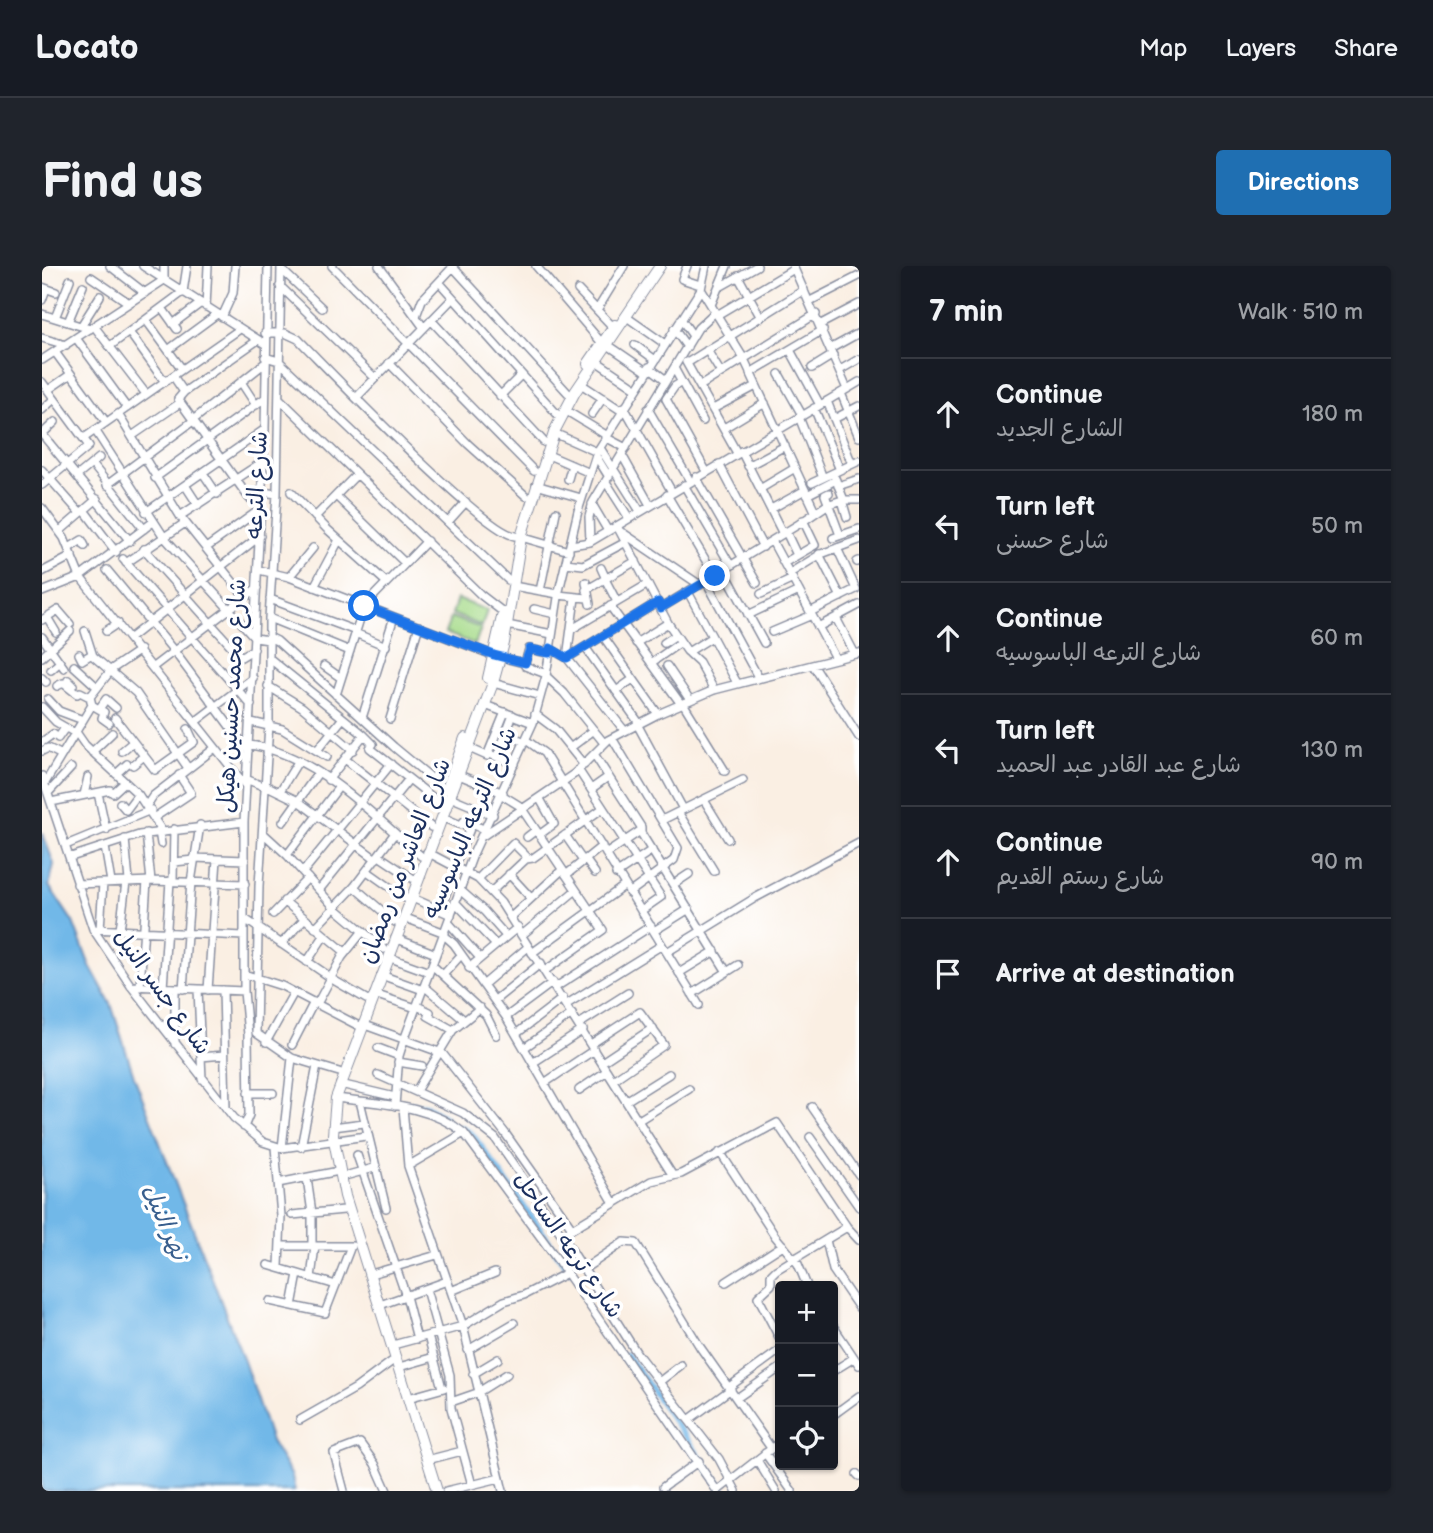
<!DOCTYPE html>
<meta charset="utf-8">
<style>
:root{--surface:#171b24;--page:#20242c;--text:#f1f3f6;--muted:#9ea1a6;--line:#363941;--accent:#1f6fb2}
body{margin:0;font-family:"Balsamiq Sans","Playpen Sans Arabic",sans-serif;background:var(--page);color:var(--text)}
.controls{position:absolute;right:21px;bottom:21px;display:grid;overflow:hidden;border-radius:7px;box-shadow:0 2px 5px #0004}
.controls button{width:63px;height:63px;display:grid;place-items:center;padding:0;border:0;border-bottom:2px solid var(--line);background:var(--surface);color:var(--text);font:35px sans-serif}
.stop{position:absolute;width:21px;height:21px;margin:-16px;border:5px solid #1a73e8;border-radius:50%;background:#fff}
.stop.end{background:#1a73e8;border-color:#fff;box-shadow:0 2px 7px #0008}
.list{margin:0;padding:0;list-style:none}
h2{display:flex;justify-content:space-between;align-items:center;height:91px;margin:0;padding:0 28px;font-size:30px}
h2 small{font-size:23px;font-weight:400;color:var(--muted)}
.list li{display:grid;grid-template-columns:46px 1fr auto;gap:21px;align-items:center;box-sizing:border-box;height:112px;padding:0 28px;border-top:2px solid var(--line)}
.list b{display:block;font-size:26px;white-space:nowrap}
.list p{margin:0;font-size:23px;white-space:nowrap;color:var(--muted)}
.list em{font-size:23px;font-style:normal;color:var(--muted)}
.icon{flex:none;width:38px;height:38px;fill:none;stroke:currentColor;stroke-width:2;stroke-linecap:round;stroke-linejoin:round}
.map{position:relative;flex:none;width:817px;height:1225px;overflow:hidden;border-radius:7px}
header{display:flex;align-items:center;gap:42px;box-sizing:border-box;height:98px;padding:0 35px;background:var(--surface);border-bottom:2px solid var(--line)}
header strong{font-size:33px}
nav{display:flex;gap:38px;margin-inline-start:auto;font-size:24px}
.intro{display:flex;align-items:center;justify-content:space-between;box-sizing:border-box;height:168px;padding:0 42px}
h1{margin:0;font-size:49px}
.button{padding:18px 32px;border-radius:7px;background:var(--accent);color:#fff;font-size:24px;font-weight:700}
main{display:flex;gap:42px;padding:0 42px}
aside{flex:1;background:var(--surface);border-radius:7px;box-shadow:0 2px 5px #0004}
.map>svg:first-child{display:block}
.green{fill:#a8dc8c;stroke:#628675;stroke-width:2}
.water{fill:#71b8e8;stroke:#4674a3;stroke-width:2}
.lines{fill:none;stroke-linecap:round;stroke-linejoin:round}
.canal{stroke:#71b8e8;stroke-width:6}
.minor-casing{stroke:#8a8fa0;stroke-width:10}
.major-casing{stroke:#8a8fa0;stroke-width:12}
.minor{stroke:#fff;stroke-width:7}
.major{stroke:#fff;stroke-width:10}
.route{stroke:#1a73e8;stroke-width:9}
.labels{text-anchor:middle;dominant-baseline:central;stroke-width:7;stroke-linejoin:round;paint-order:stroke}
.street-label{font-size:23px;fill:#1b2f5e;stroke:#fff}
.water-label{font-size:24px;font-style:italic;fill:#395f8e;stroke:#fff}
</style>
<header>
<strong>Locato</strong>
<nav><a>Map</a><a>Layers</a><a>Share</a></nav>
</header>
<div class="intro"><h1>Find us</h1><a class="button">Directions</a></div>
<main>
<div class="map">
<svg width="817" height="1225" viewBox="0 0 817 1225">
<rect width="100%" height="100%" fill="#fff"/>
<filter id="ink" filterUnits="userSpaceOnUse"><feTurbulence type="fractalNoise" baseFrequency=".0143" numOctaves="2"/><feDisplacementMap in="SourceGraphic" scale="14" xChannelSelector="R" yChannelSelector="G"/><feConvolveMatrix kernelMatrix="1 2 1 2 8 2 1 2 1" color-interpolation-filters="sRGB"/></filter>
<filter id="wash" filterUnits="userSpaceOnUse"><feTurbulence type="fractalNoise" baseFrequency=".00686" numOctaves="4" result="noise"/><feDisplacementMap in="SourceGraphic" scale="28" xChannelSelector="R" yChannelSelector="G"/><feGaussianBlur stdDeviation="1.57" result="paint"/><feColorMatrix in="noise" values="0 0 0 0 0 0 0 0 0 0 0 0 0 0 0 0 0 1.4 0 .05"/><feComposite in="paint" operator="in"/></filter>
<g filter="url(#wash)">
<rect width="100%" height="100%" fill="#faefe3"/>
<path class="green" d="M415 333 445 344 440 360 410 348Z
M409 351 439 362 433 378 403 367Z"/>
<path class="water" d="M0 566 12 598 7 620 31 656 48 700 69 738 92 810 202 1095 229 1175 250 1210 253 1225H0Z"/>
<g class="lines">
<path class="canal" d="M362 838 384 840 403 852
M419 861 430 868 528 1005
M585 1089 682 1225"/>
</g>
</g>
<g filter="url(#ink)">
<g class="lines">
<defs>
<path id="minor" d="M68 0 103 27
M101 0 223 78
M239 0 235 228 227 352V458L217 620 214 767 250 792 297 806
M290 0 492 205
M337 0 382 62
M410 0 526 127
M494 0 559 76
M645 0 640 13 658 19
M751 0 805 123
M239 3 280 42
M696 10 718 50
M49 11 87 37
M397 16 515 148
M238 20 333 112
M0 21 14 26
M676 22 715 0
M659 23 702 93 773 245
M536 24 571 61
M0 34 4 23
M768 35 817 10
M669 39 685 0
M164 41 166 0
M120 42 135 63
M555 44 582 0
M0 48 48 63
M675 49 752 3
M374 50 380 34 411 1
M180 51 191 27 193 0
M13 52 28 14
M586 52 623 78
M639 53 651 70
M104 54 140 103
M389 54 502 176
M26 56 41 20
M131 58 159 37
M779 58 817 38
M39 60 58 30
M52 60 104 128
M632 63 645 81
M87 66 123 116
M223 67H243L256 73C288 105 441 266 473 270
M0 72 24 79
M34 72 85 142
M566 79 604 105
M593 79 612 93
M68 80 141 26 145 0
M788 83 817 67
M126 84 175 48
M665 84 679 107
M748 84 778 139
M13 86 64 156
M223 91 237 95 466 314
M551 93 594 122
M0 94 122 14V0
M644 96 695 187
M347 97 426 178 484 230
M645 97 762 24
M607 101 624 114
M632 102 661 155
M770 102 791 89
M798 104 817 93
M708 107 781 64
M737 108 760 149
M131 110 142 126 136 133 207 232 220 226 235 228
M0 116 47 180 0 219
M199 116 214 139
M640 116 633 120 624 133 664 205
M539 118 580 145
M658 120 774 48
M6 124 29 108
M142 126 216 74
M799 127 817 171
M458 130 479 109
M314 132 411 32
M238 133 439 329 461 346
M785 135 810 198
M582 141 630 226
M772 142 798 204
M606 143 648 215
M671 143 714 120
M0 144 12 133
M523 144 564 169
M76 148 138 250 203 331
M550 148 561 132
M757 151 781 212
M792 153 817 140
M151 154 223 97
M13 156 0 168 88 275
M682 162 723 137
M53 164 122 271 213 372 227 374
M512 167 555 186
M90 170 138 137
M563 171 584 182
M42 172 198 63
M558 182 598 245
M699 185 741 268
M504 188 548 207
M580 189 608 239
M554 190 567 211
M50 198 102 263
M677 198 721 281
M706 200 743 180
M0 204 38 247
M161 207 175 228
M35 210 57 192
M654 211 715 317
M113 212 223 132
M793 212 802 234
M526 213 530 199
M564 216 587 252
M770 217 817 195
M65 219 151 155
M143 219 156 239
M494 219 539 232
M642 219 689 300
M796 220 817 213
M718 223 753 202
M249 226 285 263 344 316
M787 227 783 229 798 269
M625 229 673 310
M765 229 794 214
M294 230 363 297
M800 234 805 251
M550 238 566 265
M0 242 22 272 38 311 203 519
M729 243 763 224
M42 244 74 286
M104 246 223 163
M138 250 222 195
M273 251 315 208
M406 256 424 236
M575 260 626 357 645 385 657 396 672 424
M18 265 55 233
M744 266 755 289
M581 267 658 319
M479 271 527 285
M791 272 817 263
M730 275 793 392
M548 276 547 251 551 236 656 62 673 46
M529 279 548 276 817 116
M27 282 40 274 43 280
M164 282 220 242
M102 283 199 391 212 383
M777 288 799 331
M81 293 209 439
M815 296 817 295
M84 297 143 257
M524 297 541 299 584 276
M742 297 773 279 761 254
M559 302 564 313
M65 304 132 385 206 485
M217 304 247 311 451 389 482 397 483 400 504 408
M682 304 722 377
M0 306 30 290
M748 307 779 288 817 274
M247 311 271 282
M563 313 575 336
M664 315 716 411
M544 316 548 338
M471 320 516 328
M272 321 297 274
M544 324 594 295
M498 325 514 246
M0 326 38 311 111 256
M646 326 695 417
M719 328 751 313
M516 329 545 332
M533 332 525 392 616 336
M228 333 314 365
M568 340 639 438
M619 342 757 258 785 239 800 234H817
M492 343 513 348
M768 346 814 323 795 282
M706 349 757 325
M5 351 14 366
M227 352 308 385
M794 352 813 388
M0 354 16 344 28 358
M465 359 510 368
M776 361 817 339
M530 363 606 318
M43 365 51 390 94 427 146 502
M64 365 76 357
M730 366 770 349
M313 367 344 380
M561 370 616 448
M0 371 22 402
M227 371 235 375 352 481 404 524
M88 372 218 270
M594 377 626 357
M622 377 634 369
M543 381 597 457
M507 382 525 392 582 464
M646 386 670 371
M37 388 40 394 50 388
M0 391 28 365
M227 392 322 469 331 478 328 482 399 538
M483 397 487 383 507 387
M609 397 639 376
M771 399 817 471
M32 400 55 421
M282 400 299 412
M625 400 648 434
M111 401 215 322
M9 404 18 396
M504 410 522 427 562 477
M0 412 4 416
M26 414 31 419 28 422
M451 417 498 430
M15 420 21 417 35 428 38 426 48 431
M226 420 260 441 311 484
M574 425 591 413
M294 429 322 340 385 275
M6 433 17 445 41 454
M641 437 683 505
M50 439 62 446 60 452 67 457
M443 439 491 457
M0 441 14 456 33 467
M57 443 64 433 74 442
M493 448 513 463 542 499
M73 452 113 504 152 476 146 463
M320 452 352 351
M348 453 377 360
M153 456 211 412
M209 456 240 463 285 491
M595 458 641 543
M34 466 43 479 96 528 120 565
M464 468 483 476
M570 472 636 582 632 594 587 627
M484 474 502 487 657 739
M0 476 11 468 16 472 23 462
M207 479C271 486 331 549 379 590
M427 482 445 490 463 446
M528 482 552 464
M276 483 301 452
M0 485 6 482 20 489
M80 485 91 476
M50 486 70 467
M552 488 599 561V567L685 706
M450 489 473 498
M455 491 471 449
M303 493 389 561
M91 499 102 490
M537 505 619 631 599 645
M74 508 85 498
M417 509 461 527
M0 510 51 663 89 720 192 852 221 876 240 882 324 870
M204 513 223 521
M286 514 321 470
M3 517 50 439 48 431 70 403 98 384
M223 519 256 535 334 593
M549 523 566 511
M238 525 257 494
M6 527 29 502
M56 527 64 564
M42 529 46 511
M460 529 478 540 561 664 504 704
M408 531 451 549
M662 534 686 573
M9 536 68 524 71 527 83 516
M78 537 84 544 96 528
M105 539 111 530 173 482
M636 546 672 605
M113 551 149 527 137 509
M400 551 419 559 422 555 444 564
M620 554 701 514
M241 556 276 507
M117 565 119 578
M104 567 109 615
M221 567 245 589 293 642 342 683
M442 569 532 508 566 474 616 448 672 424 817 387
M497 569 512 558 498 533
M523 569 541 595
M485 571 494 564
M83 573 87 615
M24 579 109 544
M63 581 69 616
M385 586 436 613 459 637 631 910
M564 588 598 565
M245 589 296 522
M337 590 370 612
M29 591 97 569 202 556
M152 592 203 594
M543 593 553 607
M132 596 152 594
M413 599 430 558
M325 605 363 632
M261 606 349 498
M467 608 489 632
M574 608 610 584
M524 609 560 580
M436 613 471 577 486 592
M131 615 132 563
M35 618 109 615 203 618
M632 618 647 608
M312 621 353 656
M277 624 367 513
M418 624 442 645 464 670
M450 625 484 593 491 592 561 542
M368 631 409 649
M242 635 303 686
M413 636 454 679
M398 644 410 612
M231 648 266 612
M361 651 403 667
M469 651 520 604
M203 653 288 711
M406 656 438 692
M273 662 312 621 353 567
M51 663 202 670
M58 663 61 617
M78 664 84 616
M612 665 647 643
M402 669 412 678 464 751 572 937
M480 669 534 624
M353 672 394 688
M239 678 262 653
M625 686 713 632 817 577
M490 687 582 620
M346 691 387 706
M265 696 282 670
M390 699 444 749 454 769
M427 702 476 661
M637 707 673 685
M202 708 240 720 315 759
M402 708 419 689
M339 709 381 724
M288 712 324 733
M441 719 486 681
M89 720 202 725
M382 720 422 754
M98 721 105 615
M514 721 609 660
M121 722 128 615
M133 722V778
M141 723 149 616 158 559
M156 723 160 813
M166 724 175 593
M181 724 184 842
M332 728 374 742
M650 728 696 699
M453 734 499 697
M275 738 300 691 321 665
M525 738 620 679
M375 740 388 746 386 750 411 764
M464 751 511 716
M320 758 400 787 463 867 530 962
M537 758 586 727
M474 768 521 732
M224 776 251 728
M549 778 598 746 622 779 571 814
M250 779 272 736
M336 782 357 790
M482 782 530 748
M159 791 182 789
M356 796 380 800
M492 796 541 764
M560 796 611 762
M336 809 421 847 453 872 520 969 596 1089 677 1193 694 1225
M504 816 552 784
M298 818 353 831
M537 824 565 805
M374 825 411 764 438 742
M206 827H231
M294 832C337 838 387 838 422 867L525 1007 675 1225 738 1176
M318 835 344 942
M584 835 627 808
M353 840 357 790 362 774 432 586 491 457 504 410 517 325 536 245 555 186 659 23 664 0
M361 841 366 900 421 1060 461 1225
M770 841 817 909
M597 854 647 823
M202 861 207 849 206 769 202 725V556L223 163 226 0
M291 861 322 857
M768 871 817 941
M233 881 239 950 237 1001
M259 881 275 800
M240 882 250 792
M678 886 733 970 756 998 765 1020
M315 889 364 1030 375 1073
M366 900 422 867
M299 911 332 902
M265 912 270 947V980
M236 917 292 906
M250 949 302 944
M520 969 609 915 639 908 735 857 805 961 817 974
M784 974 791 1004 817 1042
M238 980H310
M226 999 294 1019
M542 1003 582 976 594 977 658 1081 729 1182
M329 1008 395 989
M269 1012 273 980
M684 1016 741 979
M384 1023 408 1109 409 1142 430 1219
M409 1025 453 1007
M228 1035 283 1047 309 980
M338 1039 405 1015
M250 1040 256 1008
M791 1060 817 1099
M386 1070 400 1122
M738 1073 716 1031 729 1019V1009L734 1004 805 961
M351 1079 421 1060 462 1035 482 1029 525 1007
M426 1084 472 1057
M357 1101 392 1091
M791 1105 812 1092
M431 1108 456 1093
M617 1116 639 1099
M687 1121 738 1084
M366 1132 402 1122
M695 1132 738 1102
M409 1136 435 1127 465 1108
M791 1149 817 1130
M648 1153 689 1123
M258 1154 314 1122 349 1096
M723 1187 750 1225
M385 1194 420 1185
M715 1194 734 1225
M815 1208 817 1210
M621 1221 657 1195
M302 1225 292 1187 318 1177 333 1198 345 1225
M404 1225 458 1212"/>
<path id="major" d="M546 98 573 59
M446 412 460 351
M407 517 423 472
M395 1225 303 930 291 869 294 832 451 417 462 377 479 271 513 164 533 126 618 0"/>
</defs>
<use href="#minor" class="minor-casing"/>
<use href="#major" class="major-casing"/>
<use href="#minor" class="minor"/>
<use href="#major" class="major"/>
</g>
</g>
<g class="lines" filter="url(#ink)">
<path class="route" d="M322 340 452 389 483 397 488 383 507 387 508 382 525 392 616 336 619 342 673 310"/>
</g>
<g class="labels">
<g class="street-label">
<text transform="translate(215 219) rotate(-87)">شارع الترعه</text>
<text transform="translate(190 430) rotate(-87)">شارع محمد حسنين هيكل</text>
<text transform="translate(428 557) rotate(-67)">شارع الترعه الباسوسيه</text>
<text transform="translate(363 595) rotate(-69)">شارع العاشر من رمضان</text>
<text transform="translate(120 726) rotate(54)">شارع جسر النيل</text>
<text transform="translate(526 979) rotate(55)">شارع ترعه الساحل</text>
</g>
<g class="water-label">
<text transform="translate(123 956) rotate(67)">نهر النيل</text>
</g>
</g>
</svg>
<div class="controls">
<button>+</button>
<button>−</button>
<button><svg class="icon" aria-label="locate" viewBox="0 0 24 24"><circle cx="12" cy="12" r="6"/><path d="M12 2v4M12 18v4M2 12h4M18 12h4"/></svg></button>
</div>
<div class="stop" style="left:322px;top:340px"></div>
<div class="stop end" style="left:673px;top:310px"></div>
</div>
<aside>
<h2>7 min<small>Walk · 510 m</small></h2>
<ul class="list">
<li><svg class="icon" aria-label="ahead" viewBox="0 0 24 24"><path d="M12 20V5M6 11l6-6 6 6"/></svg><div><b>Continue</b><p>الشارع الجديد</p></div><em>180 m</em></li>
<li><svg class="icon" aria-label="left" viewBox="0 0 24 24"><path d="M17 20v-9H6M10 6l-5 5 5 5"/></svg><div><b>Turn left</b><p>شارع حسنى</p></div><em>50 m</em></li>
<li><svg class="icon" aria-label="ahead" viewBox="0 0 24 24"><path d="M12 20V5M6 11l6-6 6 6"/></svg><div><b>Continue</b><p>شارع الترعه الباسوسيه</p></div><em>60 m</em></li>
<li><svg class="icon" aria-label="left" viewBox="0 0 24 24"><path d="M17 20v-9H6M10 6l-5 5 5 5"/></svg><div><b>Turn left</b><p>شارع عبد القادر عبد الحميد</p></div><em>130 m</em></li>
<li><svg class="icon" aria-label="ahead" viewBox="0 0 24 24"><path d="M12 20V5M6 11l6-6 6 6"/></svg><div><b>Continue</b><p>شارع رستم القديم</p></div><em>90 m</em></li>
<li><svg class="icon" aria-label="arrive" viewBox="0 0 24 24"><path d="M6 21V4h12l-3 4 3 4H6"/></svg><div><b>Arrive at destination</b></div></li>
</ul>
</aside>
</main>
